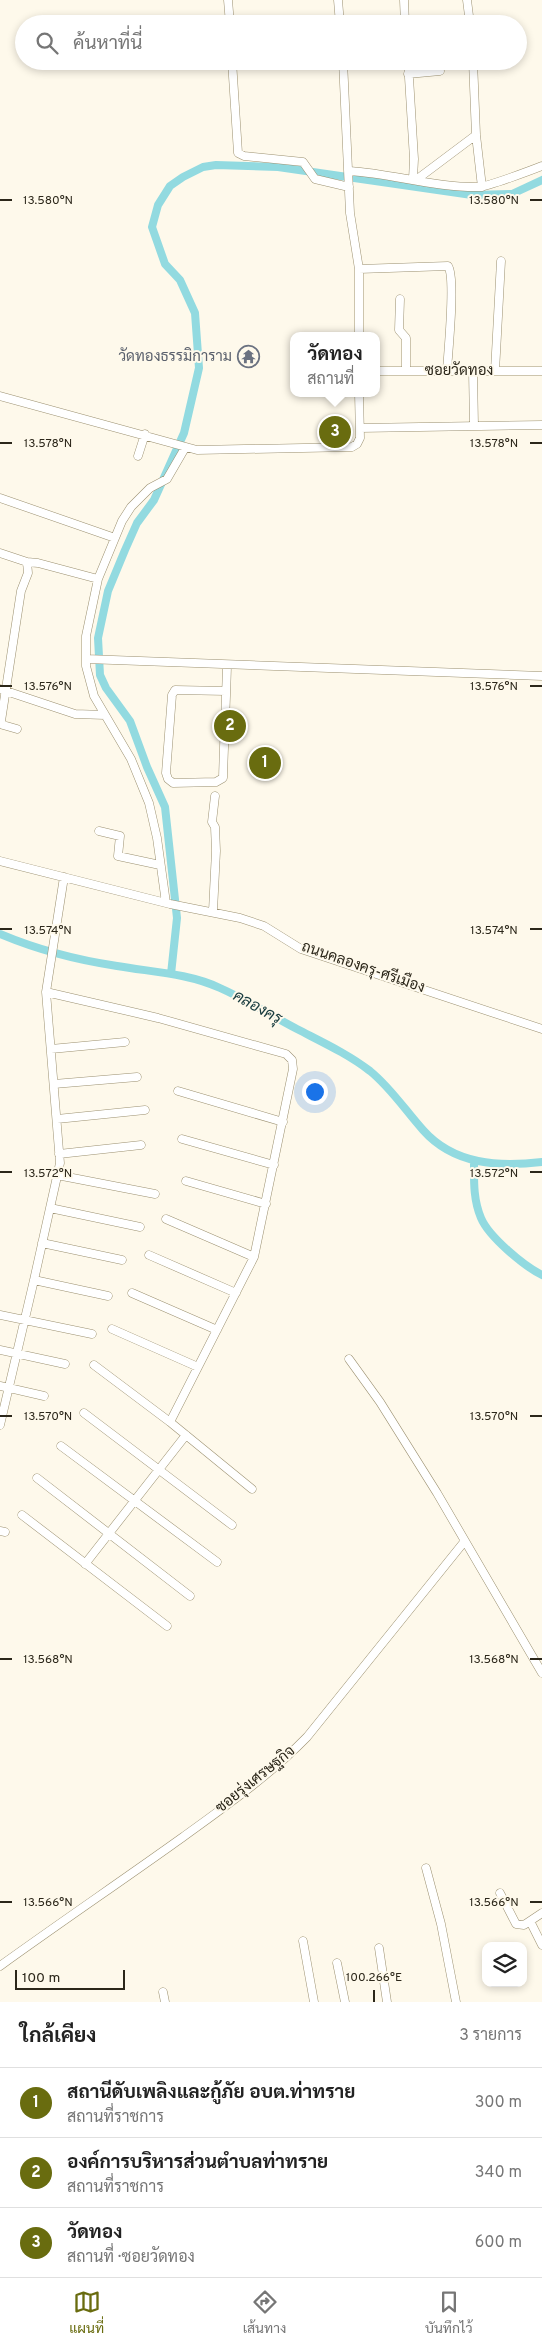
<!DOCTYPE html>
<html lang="th">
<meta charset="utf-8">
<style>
:root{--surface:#fff;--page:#f6f6f6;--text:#222;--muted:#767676;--line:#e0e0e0;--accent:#696c0f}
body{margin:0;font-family:Overpass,Sarabun,sans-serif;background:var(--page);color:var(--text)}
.controls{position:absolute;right:15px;bottom:15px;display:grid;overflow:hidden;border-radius:10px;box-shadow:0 2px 8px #0003}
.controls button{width:45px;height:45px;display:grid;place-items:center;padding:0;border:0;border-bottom:1px solid var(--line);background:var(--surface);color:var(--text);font:25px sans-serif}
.scale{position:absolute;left:15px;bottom:12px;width:110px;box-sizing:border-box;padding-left:5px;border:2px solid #2c271a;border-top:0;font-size:14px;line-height:18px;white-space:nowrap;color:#2c271a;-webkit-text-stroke:4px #fef9eb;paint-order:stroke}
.you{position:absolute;left:314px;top:1091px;width:18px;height:18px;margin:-12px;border:4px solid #fff;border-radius:50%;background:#1a73e8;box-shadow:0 0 0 8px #1a73e833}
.badge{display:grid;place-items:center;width:32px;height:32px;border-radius:50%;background:var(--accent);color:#fff;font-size:16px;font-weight:700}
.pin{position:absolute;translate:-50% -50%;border:2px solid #fff;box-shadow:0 1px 5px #0006}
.popup{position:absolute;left:290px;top:332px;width:90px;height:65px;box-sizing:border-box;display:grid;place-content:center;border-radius:10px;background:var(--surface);filter:drop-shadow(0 1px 4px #0005);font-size:16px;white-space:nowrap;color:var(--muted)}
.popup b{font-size:19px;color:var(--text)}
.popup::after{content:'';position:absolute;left:50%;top:100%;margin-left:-10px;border:10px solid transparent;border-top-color:var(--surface)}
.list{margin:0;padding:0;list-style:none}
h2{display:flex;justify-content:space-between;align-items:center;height:65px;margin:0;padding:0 20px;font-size:21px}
h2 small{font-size:16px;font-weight:400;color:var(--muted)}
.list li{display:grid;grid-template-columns:32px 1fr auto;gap:15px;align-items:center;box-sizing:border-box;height:70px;padding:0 20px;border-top:1px solid var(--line)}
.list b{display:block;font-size:19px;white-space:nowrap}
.list p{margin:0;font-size:16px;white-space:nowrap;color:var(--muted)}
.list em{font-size:16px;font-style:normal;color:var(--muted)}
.icon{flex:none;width:28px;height:28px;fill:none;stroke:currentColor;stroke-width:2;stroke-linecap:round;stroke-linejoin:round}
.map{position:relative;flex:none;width:542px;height:2002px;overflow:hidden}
.search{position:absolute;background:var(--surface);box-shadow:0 2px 8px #0003;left:15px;right:15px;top:15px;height:55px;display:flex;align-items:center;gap:12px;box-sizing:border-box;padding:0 18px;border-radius:28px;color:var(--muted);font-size:19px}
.sheet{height:275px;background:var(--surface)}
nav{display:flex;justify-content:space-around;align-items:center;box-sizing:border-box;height:70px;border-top:1px solid var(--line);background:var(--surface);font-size:14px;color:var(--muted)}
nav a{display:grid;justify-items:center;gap:2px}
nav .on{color:var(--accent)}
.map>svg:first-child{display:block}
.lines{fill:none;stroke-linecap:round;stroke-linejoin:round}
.canal{stroke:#92dae0;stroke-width:8}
.minor-casing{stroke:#9c9171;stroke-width:9}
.minor{stroke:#fff;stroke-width:8}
.ticks{fill:none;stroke:#2c271a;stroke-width:2}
.labels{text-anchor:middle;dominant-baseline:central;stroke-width:4;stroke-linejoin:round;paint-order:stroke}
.worship-label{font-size:15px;fill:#5b616d;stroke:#fef9eb;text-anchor:end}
.street-label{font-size:15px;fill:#2c271a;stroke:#fef9eb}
.water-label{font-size:16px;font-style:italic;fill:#183b3e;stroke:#fef9eb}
.ticks-label{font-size:12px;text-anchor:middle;fill:#2c271a;stroke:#fef9eb;stroke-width:4;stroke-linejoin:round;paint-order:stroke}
</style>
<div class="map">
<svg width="542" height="2002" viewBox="0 0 542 2002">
<rect width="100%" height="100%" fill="#fef9eb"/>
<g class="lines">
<path class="canal" d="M0 934C38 950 76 960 117 966 151 972 188 973 220 988 247 1000 272 1016 297 1029 322 1042 348 1054 370 1071 391 1088 405 1110 423 1130 454 1165 499 1167 542 1162
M171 974 177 918 165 807 147 767 130 721 106 688 100 675 98 638 108 591 125 550 137 523 154 500 184 433 199 368 195 313 180 280 165 264 152 227 158 205 170 186 183 177 203 167 216 165 278 167 472 195 512 194 542 180
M474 1161C474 1180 473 1199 481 1218 489 1237 524 1266 542 1275"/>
<defs>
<path id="minor" d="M228 0 230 24
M338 0 340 24
M404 0 405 24
M467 0 470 24
M232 61 238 153 244 156 303 162 315 179 349 187
M343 61 350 213 359 269V336
M408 61 414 159 413 179
M473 61 476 135 482 187
M408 74 440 71
M350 171C394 174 436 188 480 187 489 186 532 170 542 166
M416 180 476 135
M359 269 448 266C456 278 448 352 447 371
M400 299 399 330 406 338V371
M376 371H542
M473 371 474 426
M495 371 501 261
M0 396 197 450 352 447 357 444 360 438 359 393
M360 428 542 425
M138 456 145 434
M0 498 115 538
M0 553 27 562 28 573 21 591 1 721 3 725 17 729
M27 562 38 563 98 579
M86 659 542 676
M0 689 75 714 105 715
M226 691 175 690 172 695 166 773 168 779 173 783 216 782 223 778C224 740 226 703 227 666
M99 831 120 836 118 856 160 865
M0 861 170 904 240 918 264 926 301 949 542 1029
M64 877 46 992 60 1163 34 1280 108 1296
M166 903 157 838 149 803 131 759 94 696 86 666V636L98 579 122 521 131 507 150 488 167 479 185 448
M213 911 216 851 215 827 212 822 215 796
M46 992 158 1018 286 1054 292 1060 293 1069 254 1257 170 1422
M51 1049 125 1042
M54 1084 137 1077
M178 1091 283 1122
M57 1119 145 1110
M182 1139 274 1165
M59 1154 141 1145
M57 1175 155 1194
M186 1181 266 1204
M50 1208 140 1227
M166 1219 254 1257
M42 1243 122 1260
M149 1255 236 1293
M132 1293 217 1330
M0 1315 92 1334
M112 1329 198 1367
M0 1350 65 1364
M349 1359 380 1402 437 1493 542 1673
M94 1365 170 1422 252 1489
M0 1386 44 1396
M84 1413 232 1525
M0 1425 34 1280
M61 1446 217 1562
M37 1478 190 1596
M22 1515 167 1626
M0 1531 5 1532
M85 1564 186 1435
M426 1868 441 1924 456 2002
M500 1893 516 1924 524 1925 530 1921
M542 1913 530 1921 542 1945
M303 1941 314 2002
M379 1948 387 2002
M337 1963 345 2002
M0 1966C61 1922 123 1880 183 1837 227 1805 270 1775 307 1737L464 1542
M163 1992 165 2002"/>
</defs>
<use href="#minor" class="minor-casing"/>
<use href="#minor" class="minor"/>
</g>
<path class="ticks" d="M0 200H12M530 200H542M0 443H12M530 443H542M0 686H12M530 686H542M0 929H12M530 929H542M0 1172H12M530 1172H542M0 1416H12M530 1416H542M0 1659H12M530 1659H542M0 1902H12M530 1902H542M374 1990V2002"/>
<defs>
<symbol id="temple-ring" viewBox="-11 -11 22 22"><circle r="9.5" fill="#fef9eb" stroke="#6b7280" stroke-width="1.5"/><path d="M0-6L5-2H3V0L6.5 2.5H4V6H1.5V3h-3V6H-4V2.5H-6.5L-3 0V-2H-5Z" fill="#6b7280"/></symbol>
</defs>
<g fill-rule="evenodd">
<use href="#temple-ring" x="236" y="344" width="25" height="25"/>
</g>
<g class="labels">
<g class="worship-label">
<text x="232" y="357">วัดทองธรรมิการาม</text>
</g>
<g class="street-label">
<text x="459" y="371">ซอยวัดทอง</text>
<text transform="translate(363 968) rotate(19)">ถนนคลองครุ-ศรีเมือง</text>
<text transform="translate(256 1780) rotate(-39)">ซอยรุ่งเศรษฐกิจ</text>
</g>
<g class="water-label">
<text transform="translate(257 1008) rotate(29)">คลองครุ</text>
</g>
</g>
<g class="ticks-label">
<text x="48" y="204">13.580°N</text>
<text x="494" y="204">13.580°N</text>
<text x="48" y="447">13.578°N</text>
<text x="494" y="447">13.578°N</text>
<text x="48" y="690">13.576°N</text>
<text x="494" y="690">13.576°N</text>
<text x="48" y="934">13.574°N</text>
<text x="494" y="934">13.574°N</text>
<text x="48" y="1177">13.572°N</text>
<text x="494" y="1177">13.572°N</text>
<text x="48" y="1420">13.570°N</text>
<text x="494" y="1420">13.570°N</text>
<text x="48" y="1663">13.568°N</text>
<text x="494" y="1663">13.568°N</text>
<text x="48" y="1906">13.566°N</text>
<text x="494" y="1906">13.566°N</text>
<text x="374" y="1981">100.266°E</text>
</g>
</svg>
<div class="controls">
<button><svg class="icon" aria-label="layers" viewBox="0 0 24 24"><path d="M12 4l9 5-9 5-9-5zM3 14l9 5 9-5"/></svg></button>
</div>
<div class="scale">100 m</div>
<div class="you"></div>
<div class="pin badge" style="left:265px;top:763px">1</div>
<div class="pin badge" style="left:230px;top:726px">2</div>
<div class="pin badge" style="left:335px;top:432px">3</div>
<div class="popup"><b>วัดทอง</b>สถานที่</div>
<div class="search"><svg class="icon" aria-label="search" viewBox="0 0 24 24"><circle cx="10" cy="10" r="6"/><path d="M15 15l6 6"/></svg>ค้นหาที่นี่</div>
</div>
<section class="sheet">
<h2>ใกล้เคียง<small>3 รายการ</small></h2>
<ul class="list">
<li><span class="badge">1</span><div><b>สถานีดับเพลิงและกู้ภัย อบต.ท่าทราย</b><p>สถานที่ราชการ</p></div><em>300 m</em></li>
<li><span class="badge">2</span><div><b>องค์การบริหารส่วนตำบลท่าทราย</b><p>สถานที่ราชการ</p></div><em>340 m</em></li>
<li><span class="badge">3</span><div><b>วัดทอง</b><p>สถานที่ · ซอยวัดทอง</p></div><em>600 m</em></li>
</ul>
</section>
<nav>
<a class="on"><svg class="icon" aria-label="map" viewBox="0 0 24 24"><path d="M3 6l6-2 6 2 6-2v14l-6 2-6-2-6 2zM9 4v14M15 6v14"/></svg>แผนที่</a>
<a><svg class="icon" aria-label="directions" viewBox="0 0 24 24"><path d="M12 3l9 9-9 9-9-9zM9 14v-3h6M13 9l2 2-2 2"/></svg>เส้นทาง</a>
<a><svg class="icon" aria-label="saved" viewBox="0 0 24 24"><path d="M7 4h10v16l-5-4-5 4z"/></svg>บันทึกไว้</a>
</nav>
